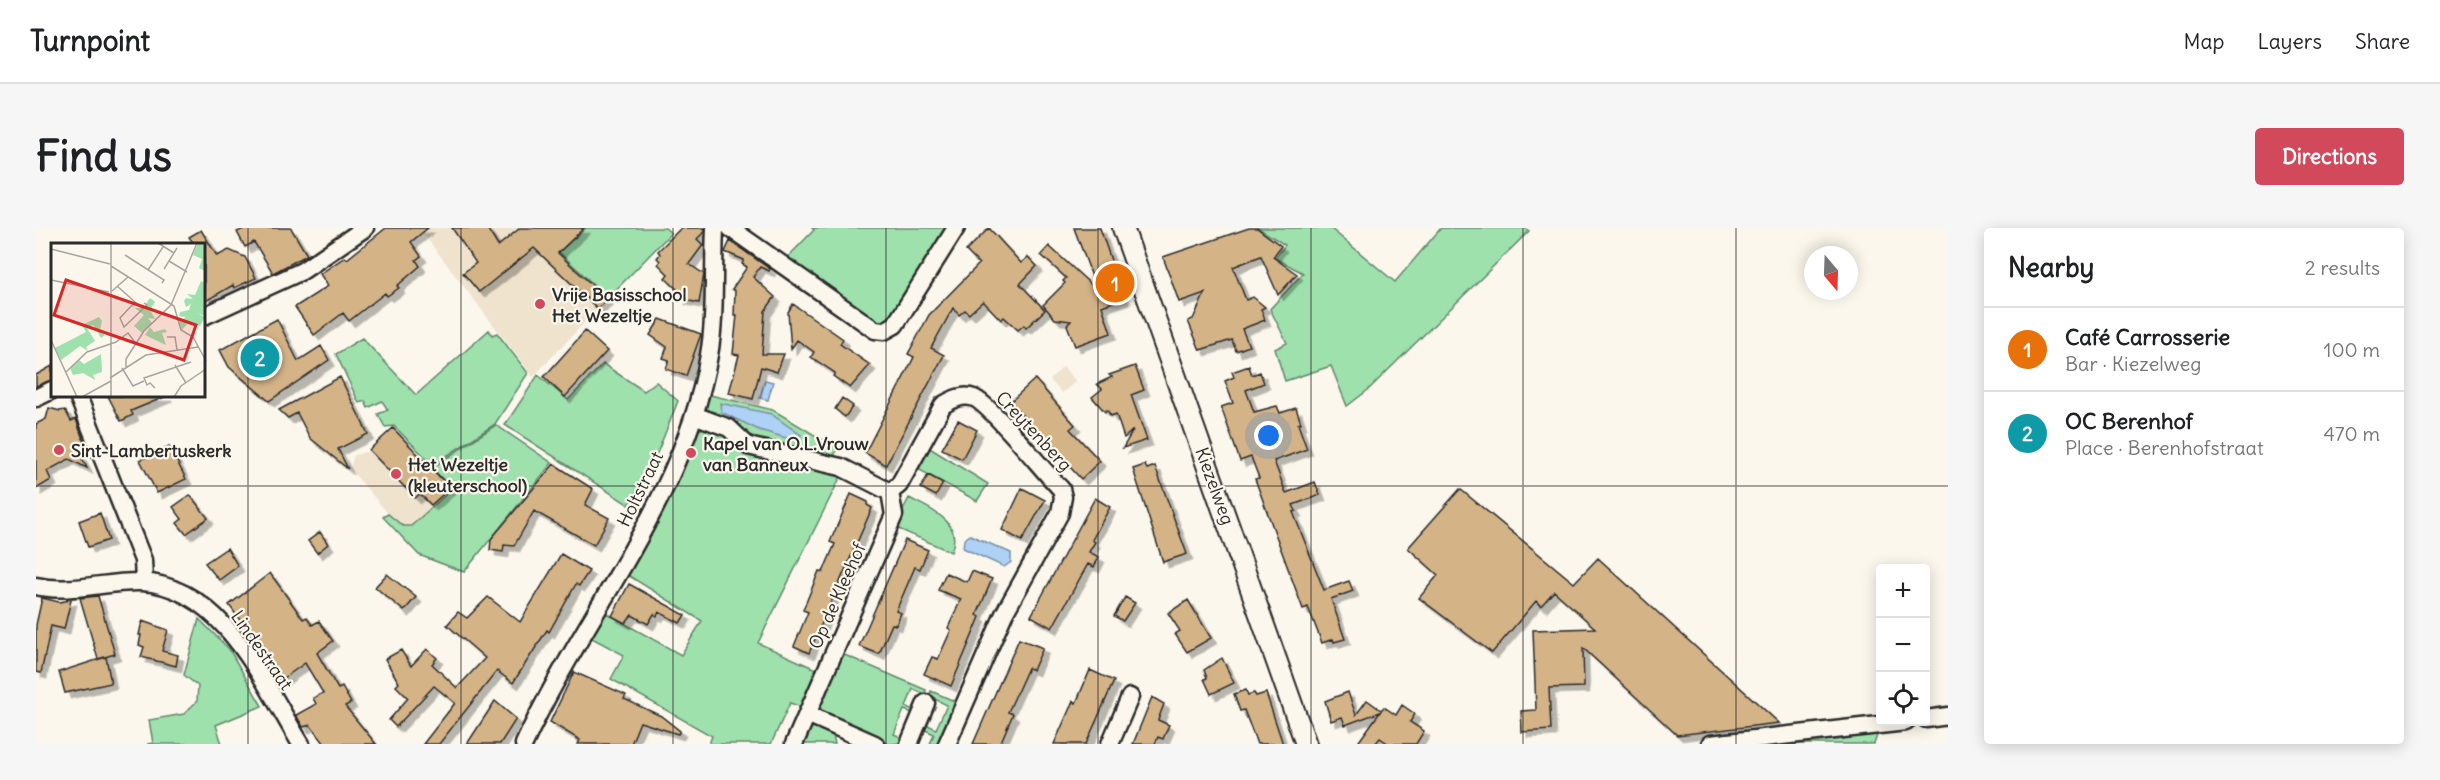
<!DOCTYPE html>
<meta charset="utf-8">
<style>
:root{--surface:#fff;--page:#f6f6f6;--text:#202124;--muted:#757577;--line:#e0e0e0;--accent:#d1495b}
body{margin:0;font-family:Delius,sans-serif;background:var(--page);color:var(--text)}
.controls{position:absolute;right:18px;bottom:18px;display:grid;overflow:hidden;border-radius:6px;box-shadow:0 3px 15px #0003}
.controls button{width:54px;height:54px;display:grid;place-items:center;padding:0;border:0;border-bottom:2px solid var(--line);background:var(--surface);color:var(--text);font:30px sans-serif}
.compass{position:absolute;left:1768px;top:18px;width:54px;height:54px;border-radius:50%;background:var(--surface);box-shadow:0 3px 15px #0003;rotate:161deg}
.you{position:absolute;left:1233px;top:208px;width:21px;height:21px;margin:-15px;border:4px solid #fff;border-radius:50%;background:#1a73e8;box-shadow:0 0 0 9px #1a73e833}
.badge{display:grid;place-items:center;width:39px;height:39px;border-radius:50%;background:var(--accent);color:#fff;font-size:20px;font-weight:700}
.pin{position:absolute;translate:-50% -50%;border:3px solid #fff;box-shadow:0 2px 6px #0006}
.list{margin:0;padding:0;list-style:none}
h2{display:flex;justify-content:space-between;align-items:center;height:78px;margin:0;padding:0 24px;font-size:26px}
h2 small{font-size:20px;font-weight:400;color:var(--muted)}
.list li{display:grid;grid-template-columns:39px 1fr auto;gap:18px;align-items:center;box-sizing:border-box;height:84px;padding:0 24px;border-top:2px solid var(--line)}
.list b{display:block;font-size:22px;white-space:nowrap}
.list p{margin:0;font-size:20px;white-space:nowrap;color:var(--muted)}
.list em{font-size:20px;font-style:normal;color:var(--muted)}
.icon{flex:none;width:33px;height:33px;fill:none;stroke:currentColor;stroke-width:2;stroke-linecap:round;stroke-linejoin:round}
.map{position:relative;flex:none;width:1912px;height:516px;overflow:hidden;border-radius:6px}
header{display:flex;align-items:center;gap:36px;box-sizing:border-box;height:84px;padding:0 30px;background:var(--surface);border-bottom:2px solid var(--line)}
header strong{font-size:28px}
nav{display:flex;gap:33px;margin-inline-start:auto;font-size:21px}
.intro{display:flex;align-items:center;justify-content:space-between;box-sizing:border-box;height:144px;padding:0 36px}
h1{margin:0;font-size:42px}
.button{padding:15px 27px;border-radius:6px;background:var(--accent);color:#fff;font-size:21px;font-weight:700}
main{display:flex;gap:36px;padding:0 36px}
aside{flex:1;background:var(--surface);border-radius:6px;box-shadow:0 3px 15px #0003}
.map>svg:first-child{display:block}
.built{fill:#efe3ce}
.green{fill:#9ee1ac;stroke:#64866c;stroke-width:1.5}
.water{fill:#aed1f6;stroke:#7a8fa5;stroke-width:1.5}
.building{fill:#d4b387;stroke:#2b2b2b;stroke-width:1.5;filter:url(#shadow)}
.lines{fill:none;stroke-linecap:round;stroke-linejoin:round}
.minor-casing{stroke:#2b2b2b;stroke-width:21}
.major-casing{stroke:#2b2b2b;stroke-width:24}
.minor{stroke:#fbf7ec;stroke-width:16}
.major{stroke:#fbf7ec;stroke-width:20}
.grid{fill:none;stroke:#2b2b2b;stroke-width:1.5;stroke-opacity:0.55}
.poi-dot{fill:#d1495b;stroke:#fbf7ec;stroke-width:2}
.labels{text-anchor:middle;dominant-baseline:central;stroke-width:4.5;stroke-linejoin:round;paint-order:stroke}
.poi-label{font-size:18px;font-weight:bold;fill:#2b2b2b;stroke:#fbf7ec;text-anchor:start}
.street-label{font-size:18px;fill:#2b2b2b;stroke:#fbf7ec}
.inset-road{fill:none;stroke:#a8a59f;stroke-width:1.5}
.view{fill:#d62828;fill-opacity:0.15;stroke:#d62828;stroke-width:3}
.inset-edge{fill:none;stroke:#2b2b2b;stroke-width:3}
</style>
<header>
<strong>Turnpoint</strong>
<nav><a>Map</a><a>Layers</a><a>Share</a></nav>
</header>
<div class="intro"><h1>Find us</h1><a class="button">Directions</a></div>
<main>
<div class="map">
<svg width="1912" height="516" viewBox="0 0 1912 516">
<defs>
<filter id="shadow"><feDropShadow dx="5.5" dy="5.5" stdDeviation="0" flood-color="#0004"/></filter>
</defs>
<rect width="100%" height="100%" fill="#fbf7ec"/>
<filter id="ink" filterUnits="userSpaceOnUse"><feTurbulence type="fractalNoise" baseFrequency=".0167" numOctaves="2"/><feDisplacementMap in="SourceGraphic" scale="12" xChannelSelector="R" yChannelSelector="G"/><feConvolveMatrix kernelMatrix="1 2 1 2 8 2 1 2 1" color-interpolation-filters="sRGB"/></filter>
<g filter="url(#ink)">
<path class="built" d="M383 0H525L520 24 571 71 497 149Z
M1027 139 1040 153 1026 165 1014 152Z
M357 200 416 261 375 298H367L355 289 314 241 318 227 334 223Z"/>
<path class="green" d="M550 0H629L635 5 572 70 523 24Z
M776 0H913L853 94 839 95 749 32 778 2Z
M1222 0H1294L1359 54 1405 0H1489L1493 3 1332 162 1311 178 1295 138 1249 153 1239 121 1251 115 1234 81 1267 45 1239 30 1249 17Z
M453 102 456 107 461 105 492 145 459 196 397 237 358 198 349 199 342 186 352 182 346 173 332 180 329 173 323 175 300 126 326 110 380 167Z
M567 136 608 163 620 154 642 173 622 223 593 277 469 197 502 147 532 172Z
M670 166 737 182 802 221 796 231 713 212 673 185 669 176Z
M460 197 516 235 428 344 383 327 347 289 352 286 367 298H375L416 261 396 240Z
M670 198 805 248 722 415 784 443 768 480 754 475 735 516H673L676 508 575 451 588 427 554 409 570 385 645 427 666 393 590 346 659 205Z
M892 219 952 256 941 273 880 240Z
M873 270C894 281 928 293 915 324L858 299Z
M163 391 193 421 226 478 180 497 186 516H111L117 515 113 492 148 486 161 473 162 458 148 447Z
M804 425 890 462 889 466 877 461 870 479 881 483 880 486 868 482 858 506 869 511 867 515 853 516 789 488 783 482V474Z
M895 463 923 475 905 516H894L898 506 887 501 890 496 900 501 911 477 893 468Z
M782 499 797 507 799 516H765L774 500Z
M1843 502 1838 516H1744Z"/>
<path class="water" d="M729 152 737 154 732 172 724 170Z
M684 175 735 186 765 207 761 213 723 202 685 184Z
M934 307 975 325V334L968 339 927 320 928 312Z"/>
<path class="building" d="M210 0H255L271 27 237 45 218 14 209 19 201 4Z
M350 0H392L375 14 385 28 380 32 384 38 361 58 363 60 351 68 349 65 313 93 307 85 278 107 259 79 292 58 284 46 309 29 311 31Z
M416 0H451L462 18 484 0H548L522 25 571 71 562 81 498 20 443 64 427 45 440 35Z
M645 0H668V4L661 11 667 17 653 36 668 46 663 75 644 71 646 66 629 50 632 46 622 36 624 33 621 30 624 26 622 23Z
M953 0 985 35 992 29 1001 38 984 56 1009 82 990 100 988 97 982 102 968 89 965 92 947 73 933 86 929 82 923 87 917 80 895 120 908 127 850 237 829 225 878 129 872 126 885 102 893 87 943 36 930 23Z
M1038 0H1064L1088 70 1066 78 1075 105 1039 118 1031 97 1035 93 1019 91 1007 77 1029 55 1027 53 1030 50 1005 27 1013 18 1061 62Z
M1213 0H1221L1245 18 1237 29 1261 46 1242 67 1225 28 1197 39 1210 72 1217 69 1229 79 1225 81 1229 92 1206 101 1213 118 1200 123 1196 112 1164 122 1152 93 1157 91 1169 65 1143 74 1127 29Z
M165 2 181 28 193 22 209 29 220 50 198 60 197 57 168 74V16H158L153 9Z
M694 13 734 41 733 43 724 39 717 49 739 69 729 83 726 126H748L741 144 725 139 717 171 693 165 703 127 697 126 701 87H698L699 63 696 61 711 39 706 36 708 32 689 24Z
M757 76 807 111 804 116 834 137 814 160 797 148 799 145 775 129 778 124 761 112 755 121 752 84Z
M241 91 262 133 285 118 293 132 233 173 193 139 184 122Z
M624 91 665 106 650 148 630 141 633 132 627 130 631 119 614 107Z
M549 103 571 123 529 169 508 149Z
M16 138V152L0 158V147Z
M1099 138 1108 162 1095 167 1111 212 1087 220 1097 202 1088 210 1080 186 1075 188 1071 182 1069 184 1056 169 1066 161 1061 156 1076 149 1073 147Z
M1213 138 1216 147 1224 144 1228 155 1210 162 1218 184 1241 178 1244 185 1260 180 1265 195 1262 196 1271 221 1238 233 1250 265 1279 254 1284 267 1257 277 1260 283 1257 284 1288 362 1313 353 1317 363 1295 371 1309 411 1298 414 1297 411 1286 415 1272 379 1267 381 1219 251 1223 250 1215 229 1204 233 1185 179 1197 175 1189 153 1198 149 1196 144Z
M304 149 332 206 302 221 312 241 274 210 261 185 252 190 243 182Z
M999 151 1039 197 1034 201 1064 233 1045 251 974 174Z
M72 168H131L95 183 97 187 85 193Z
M806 170 817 178 809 189 799 181Z
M13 180 24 183 29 182 35 193 40 191 50 220 43 224 51 240 33 231 11 243 15 252 0 261V196L10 191Z
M922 192 941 202 926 231 906 221Z
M357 200 414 260 395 277 384 266 379 270 333 222Z
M133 218 150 251 121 265 104 232Z
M518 236 557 261 549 277 573 290 558 317 498 283 478 318 468 317 467 324 454 322 455 311Z
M1109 237 1111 241 1119 238 1151 326 1127 334 1097 241Z
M892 247 907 255 900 268 885 260Z
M986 260 1009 272 986 313 966 302Z
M1424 261 1538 355 1562 330 1743 495 1641 507 1547 420 1548 459 1513 460 1515 502 1486 504 1485 483 1500 482 1497 402 1559 400 1518 363 1505 378 1500 373 1456 425 1383 370 1402 347 1372 320Z
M815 266 832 274 831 277 836 280 773 425 758 418 772 384 767 382 783 343 787 344 799 316 794 314Z
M154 267 172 290 150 306 141 295 146 291 137 279Z
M1059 270 1074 279 1056 312 1059 314 1053 324 1063 329 1058 339 1052 336 1016 400 995 388Z
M64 285 73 312 52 319 43 293Z
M284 304 292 316 281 325 272 313Z
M869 312 892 322 884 341 879 339 860 383 865 385 860 397 856 396 843 426 823 418Z
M191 320 202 338 183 352 169 335Z
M525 326 553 343 543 358 540 356 513 404 511 402 477 455 461 443 403 516H387L419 475 398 458 360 499 353 492 372 470 360 458 363 455 349 431 365 422 375 438 391 421 401 430 396 436 421 460 449 430 411 397 422 384 431 390 452 369 484 394Z
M936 343 956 351 941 387 944 389 915 458 888 446 896 429 902 431 915 402 912 400 925 371 902 362 910 345 931 354Z
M234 345 267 391 271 389 276 397 283 393 297 413 281 425 302 461 306 459 315 475 309 478 340 516H289L274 497 267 499 260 487 280 476 277 470 287 465 269 435 244 453 230 428 193 377Z
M351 346 380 369 368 383 339 359Z
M593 356 649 387 644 395 623 384 621 388 618 386 612 396 596 387 589 395 576 388Z
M62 368 79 426 62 431 44 370Z
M1089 369 1099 375 1087 393 1078 388Z
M6 370 23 374 35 372 28 401 15 398 5 445 0 444V397Z
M1152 372 1175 410 1151 424 1139 406 1144 403 1132 385Z
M106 393 132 402 126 423 142 427 140 438 105 429 108 419 103 417 105 407H103Z
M983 411 1007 420 997 442 992 440 972 484 977 486 964 516H937Z
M70 429 75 455 29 465 23 444Z
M1186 430 1198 455 1175 466 1168 451 1171 450 1168 442Z
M1054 442 1078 453 1050 516H1018L1037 473 1040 475Z
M538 444 590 467 588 471 625 488 644 503 642 506 604 494 595 516H542L544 512 514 494Z
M1210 462 1212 467 1218 465 1220 468 1230 465 1247 516H1221L1208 482 1204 483 1198 466Z
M1312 464 1320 487 1331 472 1345 482 1348 479 1360 487 1366 477 1379 486 1374 494 1388 503 1380 516H1353L1344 510 1339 516H1321L1344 484 1309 497 1306 489 1295 493 1289 473Z
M1116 469 1128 476 1122 492 1133 497 1127 511 1122 509 1119 516H1097Z
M459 473 480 491 464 516H431Z"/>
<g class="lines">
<defs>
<path id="minor" d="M694 0 839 102 848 103 859 97 920 0
M168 88 266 43 329 0
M42 168 107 332 108 354
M0 170 16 162
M658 187 693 200 712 218 805 239 854 264
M854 264 863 257 907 177C917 171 927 166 938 170 954 176 1009 245 1025 261L1027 269 1024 285 968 386 911 516
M0 358C34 366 70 353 105 354 187 358 228 456 265 516
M771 486 839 516
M1890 491 1912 488
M488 516C547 387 649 269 673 127 680 89 677 40 679 0
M758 516 858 287 854 264
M873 516 890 475
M1074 516 1094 469
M1674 516 1870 494"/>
<path id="major" d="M1087 0 1270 516"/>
</defs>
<use href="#minor" class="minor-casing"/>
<use href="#major" class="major-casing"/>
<use href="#minor" class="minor"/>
<use href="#major" class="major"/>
</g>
</g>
<path class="grid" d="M212 0V516M425 0V516M637 0V516M850 0V516M1062 0V516M1275 0V516M1487 0V516M1700 0V516M0 258H1912"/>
<g class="poi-dot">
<circle cx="504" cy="76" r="6"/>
<circle cx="23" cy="222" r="6"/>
<circle cx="655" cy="225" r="6"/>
<circle cx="360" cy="246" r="6"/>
</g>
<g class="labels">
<g class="poi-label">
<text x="516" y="66">Vrije Basisschool<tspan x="516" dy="21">Het Wezeltje</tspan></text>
<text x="667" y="215">Kapel van O.L.Vrouw<tspan x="667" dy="21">van Banneux</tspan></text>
<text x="35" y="222">Sint-Lambertuskerk</text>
<text x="372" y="236">Het Wezeltje<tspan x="372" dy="21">(kleuterschool)</tspan></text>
</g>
<g class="street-label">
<text transform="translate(998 203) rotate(47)">Creytenberg</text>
<text transform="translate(1179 258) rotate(70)">Kiezelweg</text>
<text transform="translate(604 261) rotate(-64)">Holtstraat</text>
<text transform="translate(801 368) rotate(-66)">Op de Kleehof</text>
<text transform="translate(226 422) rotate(55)">Lindestraat</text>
</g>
</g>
<g transform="translate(15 15)">
<rect width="154" height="154" fill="#fbf7ec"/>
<path d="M147 0H154V28L148 25 151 16 142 12ZM150 38 154 40V73L146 70 154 74 149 83 137 80 131 87 128 79 135 74 128 73 129 69 138 67 140 61 135 64 133 58 135 55 142 56 136 51 144 52ZM99 55 104 59 99 67 104 76 97 75 101 80 91 90 83 83 93 72 81 63 84 60 83 65H92ZM48 74 51 78 49 87 54 92 50 95 42 82 36 85 44 98 35 104 37 108 29 103 10 117 4 105 35 89 31 82ZM99 84 103 89 114 86 116 89 111 90 115 102 94 92ZM50 111 51 129 42 132 44 137 32 130 22 132 19 125 28 117 33 121Z" fill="#9ee1ac"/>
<path class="inset-road" d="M107 0 123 10M0 6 59 21M74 12 113 37 111 40M118 18 136 29M60 23 123 63 130 87 142 94 155 118M113 26 126 5M97 27 112 4M0 37 58 49M66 43 92 66M61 48 77 34M84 59 69 75 73 84 96 62 93 60M116 94H124L126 107M0 97 26 154M124 122 135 140M75 124V116L93 88 120 62 146 0M71 125 82 143 93 138M15 129 36 109 65 99 77 90 86 102M59 135 95 112 147 104M104 145 99 140 96 142 93 135 140 119M31 154 60 138M60 154V0M123 154 130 143 155 126"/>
<path class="view" d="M15 37 145 82 133 117 3 72Z"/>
<rect width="154" height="154" class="inset-edge"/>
</g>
</svg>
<div class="controls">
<button>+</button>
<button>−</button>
<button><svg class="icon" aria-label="locate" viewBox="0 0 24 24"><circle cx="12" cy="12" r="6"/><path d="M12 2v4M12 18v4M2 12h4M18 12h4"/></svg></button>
</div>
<svg class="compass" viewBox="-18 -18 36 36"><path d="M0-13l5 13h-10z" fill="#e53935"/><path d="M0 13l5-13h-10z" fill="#757577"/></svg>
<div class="you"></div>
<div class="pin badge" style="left:1079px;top:55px;background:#e8710a">1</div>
<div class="pin badge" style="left:224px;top:130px;background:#0f9aa8">2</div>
</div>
<aside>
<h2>Nearby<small>2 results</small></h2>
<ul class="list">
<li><span class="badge" style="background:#e8710a">1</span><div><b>Café Carrosserie</b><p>Bar · Kiezelweg</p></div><em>100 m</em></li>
<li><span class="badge" style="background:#0f9aa8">2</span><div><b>OC Berenhof</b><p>Place · Berenhofstraat</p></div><em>470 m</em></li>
</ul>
</aside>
</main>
